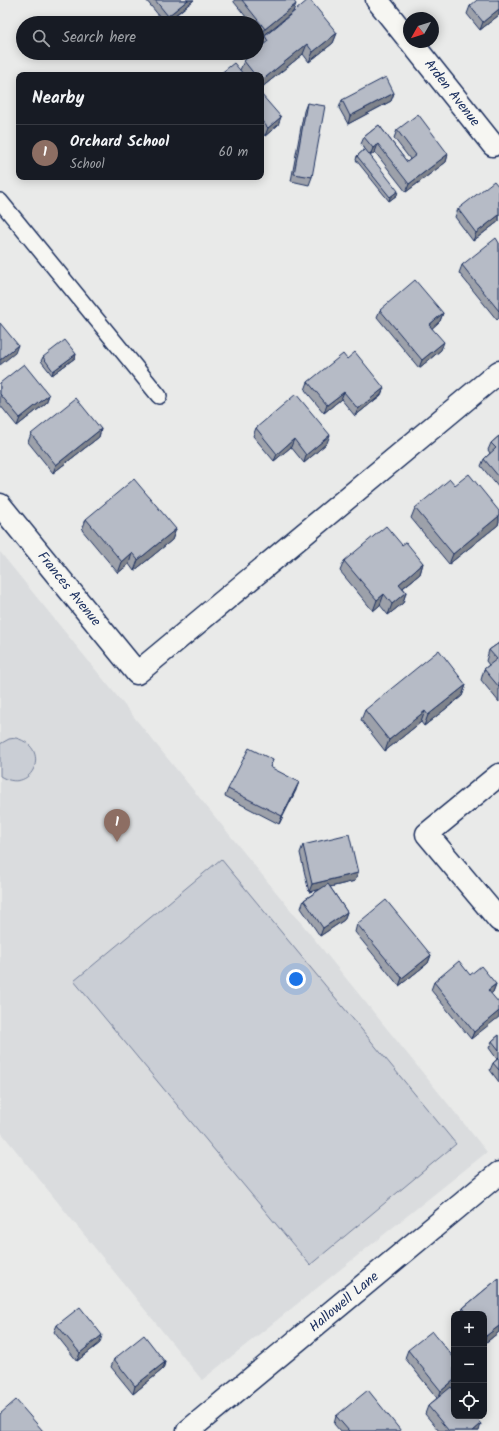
<!DOCTYPE html>
<meta charset="utf-8">
<style>
:root{--surface:#171b24;--page:#242831;--text:#f1f3f6;--muted:#9ea1a6;--line:#363941;--accent:#db2777}
body{margin:0;font-family:Kalam,sans-serif;background:var(--page);color:var(--text)}
.controls{position:absolute;right:12px;bottom:12px;display:grid;overflow:hidden;border-radius:8px;box-shadow:0 2px 10px #0003}
.controls button{width:36px;height:36px;display:grid;place-items:center;padding:0;border:0;border-bottom:1px solid var(--line);background:var(--surface);color:var(--text);font:20px sans-serif}
.compass{position:absolute;left:403px;top:12px;width:36px;height:36px;border-radius:50%;background:var(--surface);box-shadow:0 2px 10px #0003;rotate:231deg}
.you{position:absolute;left:296px;top:979px;width:14px;height:14px;margin:-10px;border:3px solid #fff;border-radius:50%;background:#1a73e8;box-shadow:0 0 0 6px #1a73e833}
.badge{display:grid;place-items:center;width:26px;height:26px;border-radius:50%;background:var(--accent);color:#fff;font-size:13px;font-weight:700}
.pin{position:absolute;translate:-50% -33px;filter:drop-shadow(0 1px 2px #0008)}
.pin::after{content:'';position:absolute;top:21px;width:14px;height:12px;background:inherit;clip-path:polygon(0 0,100% 0,50% 100%)}
.list{margin:0;padding:0;list-style:none}
h2{display:flex;justify-content:space-between;align-items:center;height:52px;margin:0;padding:0 16px;font-size:17px}
h2 small{font-size:13px;font-weight:400;color:var(--muted)}
.list li{display:grid;grid-template-columns:26px 1fr auto;gap:12px;align-items:center;box-sizing:border-box;height:56px;padding:0 16px;border-top:1px solid var(--line)}
.list b{display:block;font-size:15px;white-space:nowrap}
.list p{margin:0;font-size:13px;white-space:nowrap;color:var(--muted)}
.list em{font-size:13px;font-style:normal;color:var(--muted)}
.icon{flex:none;width:22px;height:22px;fill:none;stroke:currentColor;stroke-width:2;stroke-linecap:round;stroke-linejoin:round}
.map{position:relative;flex:none;width:499px;height:1431px;overflow:hidden}
.search{position:absolute;background:var(--surface);box-shadow:0 2px 10px #0003;left:16px;top:16px;width:248px;height:44px;display:flex;align-items:center;gap:10px;box-sizing:border-box;padding:0 14px;border-radius:22px;color:var(--muted);font-size:15px}
.panel{position:absolute;background:var(--surface);box-shadow:0 2px 10px #0003;left:16px;top:72px;width:248px;height:108px;border-radius:8px}
.map>svg:first-child{display:block}
.built{fill:#dadcde}
.green{fill:#caced5;stroke:#727e9a}
.lines{fill:none;stroke-linecap:round;stroke-linejoin:round}
.lane-casing{stroke:#1b2f5e;stroke-width:18}
.street-casing{stroke:#1b2f5e;stroke-width:25}
.secondary-casing{stroke:#1b2f5e;stroke-width:25}
.lane{stroke:#f6f6f2;stroke-width:15}
.street{stroke:#f6f6f2;stroke-width:22}
.secondary{stroke:#f6f6f2;stroke-width:22}
.wall{fill:#9da1aa;stroke:#1b2f5e}
.shaded-wall{fill:#7f838b;stroke:#1b2f5e}
.building{fill:#b6bbc6;stroke:#1b2f5e}
.labels{text-anchor:middle;dominant-baseline:central;stroke-width:3;stroke-linejoin:round;paint-order:stroke}
.street-label{font-size:14px;fill:#1b2f5e;stroke:#f6f6f2}
</style>
<div class="map">
<svg width="499" height="1431" viewBox="0 0 499 1431">
<rect width="100%" height="100%" fill="#e9eae9"/>
<filter id="ink" filterUnits="userSpaceOnUse"><feTurbulence type="fractalNoise" baseFrequency=".025" numOctaves="2"/><feDisplacementMap in="SourceGraphic" scale="8" xChannelSelector="R" yChannelSelector="G"/><feConvolveMatrix kernelMatrix="1 2 1 2 8 2 1 2 1" color-interpolation-filters="sRGB"/></filter>
<g filter="url(#ink)">
<path class="built" d="M0 552 487 1152 202 1380 0 1131Z"/>
<path class="green" d="M16 738C53 748 32 796 0 776V744L9 739Z
M221 859 456 1144 310 1265 74 981Z"/>
<g class="lines">
<defs>
<path id="lane" d="M0 201 159 396"/>
<path id="street" d="M377 0 409 40
M411 42 493 145
M0 505 137 673 499 372
M499 775 427 834 499 920"/>
<path id="secondary" d="M188 1431 499 1173"/>
</defs>
<use href="#lane" class="lane-casing"/>
<use href="#street" class="street-casing"/>
<use href="#secondary" class="secondary-casing"/>
<use href="#lane" class="lane"/>
<use href="#street" class="street"/>
<use href="#secondary" class="secondary"/>
</g>
<path class="wall" d="M146 0H194L166 23H165Z
M234 0H293V12L262 37 257 30V23H251L234 2Z
M499 0V15L480 30 467 14 470 6Z
M337 33 333 43 309 62 303 54 261 88V75H220V74L240 70 244 61 261 47 265 36Z
M394 93 391 101 348 124 339 108 342 100Z
M261 94 278 125 265 136 261 131Z
M307 103 312 177 309 185 291 181 304 111Z
M379 125 407 162 410 159 394 138 397 130 448 154 446 162 406 192 375 152 370 156 397 195 389 201 356 160 357 156 365 149 361 144 364 137Z
M499 187V221L473 241 455 217 458 209Z
M499 243V318L497 320 459 273 462 265Z
M380 310 443 313 440 321 432 328 441 350 419 368 377 317Z
M76 354 75 358 52 375 41 361 43 357Z
M347 359 381 395 355 416 341 399 324 413 305 390 308 382Z
M0 383 49 395 46 403 17 426 0 405Z
M256 428 327 443 304 463 291 447 274 461 253 436Z
M101 429 99 437 53 473 28 442 31 434Z
M499 436V488L481 466 484 459 490 453 488 450 491 443Z
M415 508 499 511V521L498 525 449 564 411 518Z
M86 519 176 529 172 540 134 571 129 564 118 573 82 530Z
M402 545 423 563 420 574 403 588 406 592 403 603 388 615 380 605 373 611 340 571 344 561Z
M499 643V702L481 680 484 669 489 665 486 661 489 650Z
M466 685 462 696 424 726 421 722 385 751 361 720 365 710Z
M273 760 270 767 296 790 279 824 225 796 228 789Z
M303 845 355 881 330 887 347 912 344 920 320 936 301 908 304 900 320 889 309 892 300 853Z
M357 924 431 955 428 963 399 986 355 932Z
M470 975 496 984 493 992 491 993 471 1039 431 990 434 982Z
M499 1035V1082L490 1070 493 1063 497 1059 489 1048 492 1041Z
M499 1278V1332L484 1344V1314H461L463 1308Z
M57 1325 100 1343 77 1361 54 1332Z
M408 1350 454 1358V1386L451 1388 479 1431H439L425 1414 428 1406 437 1398 405 1358Z
M114 1359 165 1362 163 1369 133 1394 111 1367Z
M336 1416 401 1431H340L334 1424Z"/>
<path class="shaded-wall" d="M188 0H194L165 23 168 16Z
M296 4 293 12 262 37 265 29Z
M499 9V15L480 30 483 22Z
M337 33 333 43 309 62 313 52Z
M307 44 303 54 261 88V81Z
M394 93 391 101 348 124 350 116Z
M281 117 278 125 265 136 268 128Z
M378 144 375 152 370 156 373 148Z
M448 154 446 162 406 192 409 184Z
M398 191 397 195 389 201 390 197Z
M499 215V221L473 241 476 233Z
M443 313 440 321 427 333 429 325Z
M444 342 441 350 419 368 422 360Z
M18 345 15 353 0 365V360Z
M76 354 75 358 52 375 53 371Z
M384 388 381 395 355 416 358 409Z
M344 392 341 399 324 413 327 405Z
M49 395 46 403 17 426 20 418Z
M101 429 99 437 53 473 56 465Z
M330 435 327 443 304 463 306 455Z
M294 439 291 447 274 461 277 454Z
M499 516V521L498 525 449 564 453 554Z
M176 529 172 540 134 571 138 560Z
M132 553 129 564 118 573 122 562Z
M423 563 420 574 395 594 399 584Z
M406 592 403 603 388 615 392 604Z
M384 594 380 605 373 611 377 600Z
M466 685 462 696 424 726 428 715Z
M425 711 421 722 385 751 389 740Z
M299 782 296 790 279 824 282 816Z
M358 873 355 881 309 892 312 884Z
M347 912 344 920 320 936 323 928Z
M431 955 428 963 399 986 402 978Z
M496 984 493 992 486 998 488 990Z
M499 1011V1017L471 1039 474 1032Z
M499 1326V1332L484 1344 486 1336Z
M102 1335 100 1343 77 1361 80 1353Z
M165 1362 163 1369 133 1394 135 1386Z
M454 1380V1386L438 1399 441 1391Z
M481 1424 479 1431H473Z"/>
<path class="building" d="M155 0H188L168 16Z
M242 0H293L296 4 265 29Z
M308 0H310L337 33 313 52 307 44 261 81V75H255L244 61 253 53H257V50L268 41 265 36Z
M477 0H499V9L483 22 470 6Z
M234 63 244 75H221L220 74Z
M386 77 394 93 350 116 342 100Z
M261 94 281 117 268 128 261 120Z
M307 103 325 106 312 177 294 174Z
M418 114 448 154 409 184 378 144 373 148 364 137 379 125 407 162 416 155 397 130Z
M365 149 398 191 390 197 357 156Z
M494 181 499 187V215L476 233 458 209Z
M496 238 499 243V311L462 265Z
M415 280 443 313 429 325 444 342 422 360 380 310Z
M0 323 18 345 0 360Z
M65 340 76 354 53 371 43 357Z
M355 352 384 388 358 409 344 392 327 405 308 382 343 354 347 359Z
M24 364 49 395 20 418 0 394V383Z
M296 394 330 435 306 455 294 439 277 454 256 428Z
M76 398 101 429 56 465 31 434Z
M499 436V477L484 459 496 448 491 443Z
M469 474 499 511V516L453 554 415 508 450 479 455 485Z
M134 479 176 529 138 560 132 553 122 562 86 519Z
M386 526 402 545 406 542 423 563 399 584 406 592 392 604 384 594 377 600 344 561Z
M499 643V687L484 669 497 659 489 650Z
M439 650 466 685 428 715 425 711 389 740 365 710Z
M249 748 273 760 270 767 299 782 282 816 228 789Z
M349 834 358 873 312 884 303 845Z
M328 884 347 912 323 928 304 900Z
M386 900 431 955 402 978 357 924Z
M459 961 470 975 481 966 496 984 488 990 499 1003V1011L474 1032 434 982Z
M499 1035V1050L492 1041Z
M499 1058V1070L493 1063Z
M499 1278V1326L486 1336 484 1334V1314H468L463 1308Z
M80 1307 102 1335 80 1353 57 1325Z
M432 1331 454 1358V1380L441 1391 408 1350Z
M144 1335 165 1362 135 1386 114 1359Z
M451 1387 454 1391V1416H474L481 1424 473 1431H449L428 1406Z
M368 1390 401 1431H349L336 1416Z
M16 1400 43 1431H0V1414Z"/>
</g>
<g class="labels">
<g class="street-label">
<text transform="translate(452 93) rotate(52)">Arden Avenue</text>
<text transform="translate(69 589) rotate(51)">Frances Avenue</text>
<text transform="translate(344 1302) rotate(-40)">Hallowell Lane</text>
</g>
</g>
</svg>
<div class="controls">
<button>+</button>
<button>−</button>
<button><svg class="icon" aria-label="locate" viewBox="0 0 24 24"><circle cx="12" cy="12" r="6"/><path d="M12 2v4M12 18v4M2 12h4M18 12h4"/></svg></button>
</div>
<svg class="compass" viewBox="-18 -18 36 36"><path d="M0-13l5 13h-10z" fill="#e53935"/><path d="M0 13l5-13h-10z" fill="#9ea1a6"/></svg>
<div class="you"></div>
<div class="pin badge" style="left:117px;top:842px;background:#8d6e63">1</div>
<div class="search"><svg class="icon" aria-label="search" viewBox="0 0 24 24"><circle cx="10" cy="10" r="6"/><path d="M15 15l6 6"/></svg>Search here</div>
<section class="panel">
<h2>Nearby<small></small></h2>
<ul class="list">
<li><span class="badge" style="background:#8d6e63">1</span><div><b>Orchard School</b><p>School</p></div><em>60 m</em></li>
</ul>
</section>
</div>
